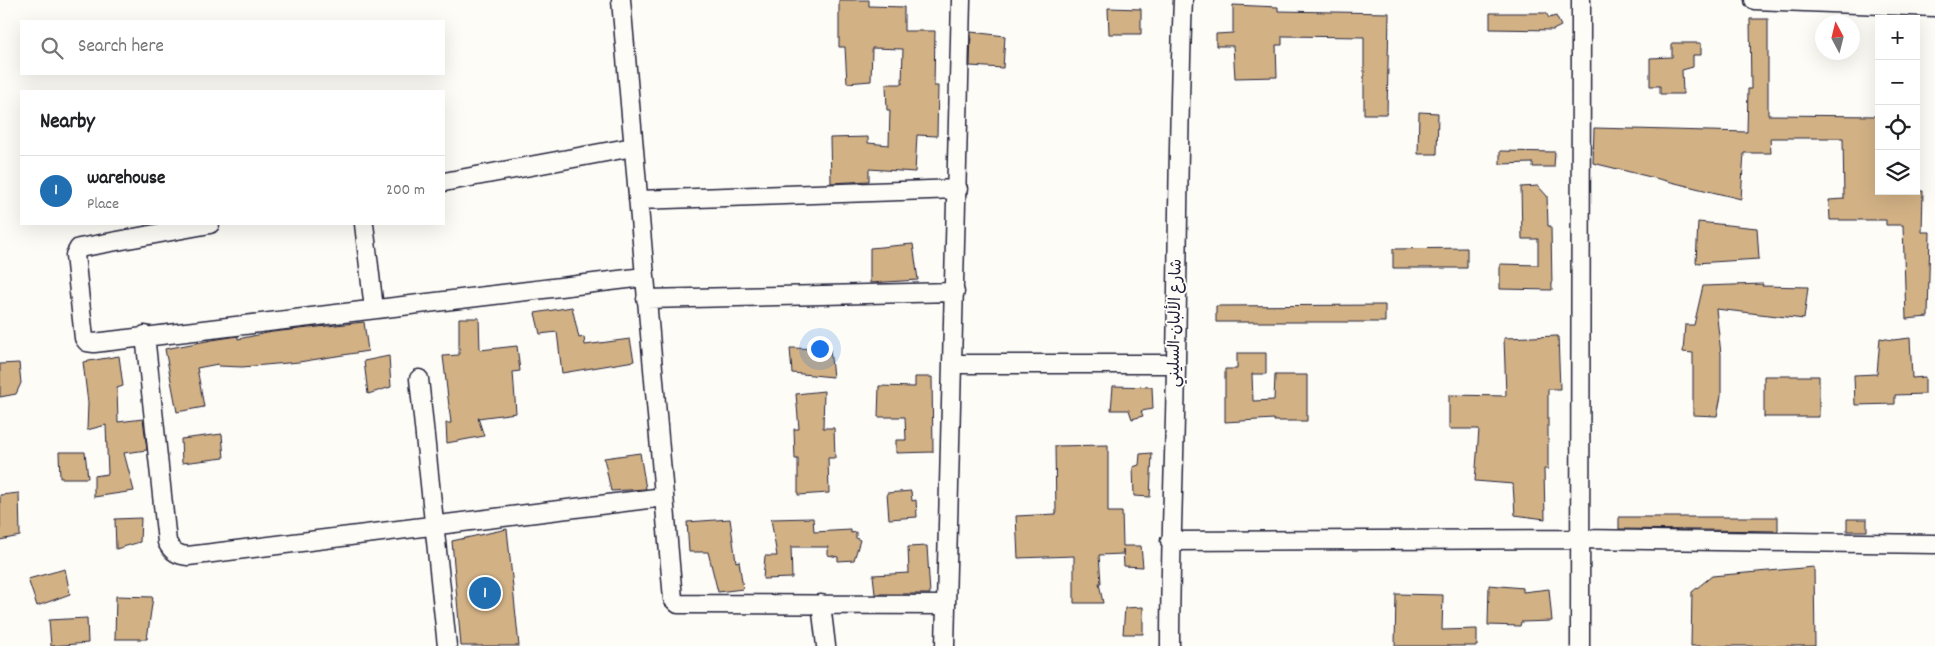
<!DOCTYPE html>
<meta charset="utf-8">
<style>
:root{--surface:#fff;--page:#f2f2f2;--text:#202124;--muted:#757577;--line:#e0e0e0;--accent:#1f6fb2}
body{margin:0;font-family:Dekko,"Playpen Sans Arabic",sans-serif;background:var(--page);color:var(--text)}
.controls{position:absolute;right:15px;top:15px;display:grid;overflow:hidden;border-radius:0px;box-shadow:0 5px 20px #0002}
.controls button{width:45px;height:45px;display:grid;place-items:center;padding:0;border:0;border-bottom:1px solid var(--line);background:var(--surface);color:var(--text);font:25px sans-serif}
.compass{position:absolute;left:1815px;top:15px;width:45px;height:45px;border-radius:50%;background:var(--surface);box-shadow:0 5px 20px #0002;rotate:353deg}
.you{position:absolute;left:819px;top:348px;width:18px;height:18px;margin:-12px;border:4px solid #fff;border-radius:50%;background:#1a73e8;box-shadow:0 0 0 8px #1a73e833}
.badge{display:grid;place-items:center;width:32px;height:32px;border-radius:50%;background:var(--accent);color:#fff;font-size:16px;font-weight:700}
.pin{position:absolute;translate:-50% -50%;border:2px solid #fff;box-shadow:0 1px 5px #0006}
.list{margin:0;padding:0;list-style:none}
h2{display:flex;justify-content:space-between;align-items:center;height:65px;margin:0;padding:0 20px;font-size:21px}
h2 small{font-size:16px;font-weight:400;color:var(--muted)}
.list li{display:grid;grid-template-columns:32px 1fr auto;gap:15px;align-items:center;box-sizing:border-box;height:70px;padding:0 20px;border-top:1px solid var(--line)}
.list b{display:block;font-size:19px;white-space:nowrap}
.list p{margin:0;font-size:16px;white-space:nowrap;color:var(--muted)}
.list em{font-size:16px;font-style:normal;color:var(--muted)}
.icon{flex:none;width:28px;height:28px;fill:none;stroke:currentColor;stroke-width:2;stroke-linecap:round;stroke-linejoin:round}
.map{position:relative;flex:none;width:1935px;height:646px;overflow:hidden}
.search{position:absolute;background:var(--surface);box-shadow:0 5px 20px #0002;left:20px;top:20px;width:425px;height:55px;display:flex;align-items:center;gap:12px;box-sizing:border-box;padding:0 18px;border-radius:0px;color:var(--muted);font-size:19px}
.panel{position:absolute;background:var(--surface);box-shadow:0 5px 20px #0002;left:20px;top:90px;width:425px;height:135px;border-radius:0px}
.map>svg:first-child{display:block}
.building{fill:#d2b185;stroke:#22223b}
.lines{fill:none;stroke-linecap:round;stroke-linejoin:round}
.minor-casing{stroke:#22223b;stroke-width:21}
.minor{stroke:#fdfcf7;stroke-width:18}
.labels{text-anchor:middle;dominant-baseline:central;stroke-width:4;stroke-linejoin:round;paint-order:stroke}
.street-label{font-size:16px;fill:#22223b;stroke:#fdfcf7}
</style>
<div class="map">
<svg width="1935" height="646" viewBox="0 0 1935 646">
<rect width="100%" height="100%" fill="#fdfcf7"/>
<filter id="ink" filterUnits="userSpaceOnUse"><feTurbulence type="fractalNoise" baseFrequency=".02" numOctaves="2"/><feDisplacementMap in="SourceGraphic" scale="10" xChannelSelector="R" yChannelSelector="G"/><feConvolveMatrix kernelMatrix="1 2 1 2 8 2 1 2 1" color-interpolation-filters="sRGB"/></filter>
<g filter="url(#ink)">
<path class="building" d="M839 0H869V6L904 7V31H935L934 86H938L937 136 917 135 915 172 869 169V181L831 183 830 138 868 137V143L889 145 890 110H887L886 84H902L903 49 872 48 871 81 847 83 845 47H839Z
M1233 5 1278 7V11L1389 13 1387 114H1364V37L1282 36V45H1276L1277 77 1235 78 1233 46H1216V34L1233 33Z
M1108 8 1141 9V34H1109Z
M1490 13H1546L1549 18 1556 16 1561 26 1553 30 1490 29Z
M1750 19H1768V115L1879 116V191H1923L1922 232H1930L1928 317 1906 319 1903 225H1886V220H1830L1829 200 1844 199 1843 138H1770L1771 153H1744L1741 199 1593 163 1594 128 1747 132 1748 89H1751Z
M971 32 1005 36 1003 68 970 66Z
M1672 43H1701V55H1693V67L1682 70 1683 94H1660V86H1650V58L1672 57Z
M1419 112 1438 113 1437 154H1418Z
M1500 151 1555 152 1554 167H1533V163L1500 164Z
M1538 186 1547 196 1548 226H1551L1552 290 1500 289V264L1538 265V239H1522L1521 187Z
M1698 222 1757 228 1759 259 1696 263Z
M913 244 918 280 870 283V248Z
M1467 248V268H1393V249Z
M1763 284 1762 286 1808 287 1804 319 1716 309 1721 354V396L1717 416 1693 415V353L1683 352 1685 325H1694L1703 286Z
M1385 305V322H1216V306Z
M572 307 579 338 584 337 585 345 630 339 634 361 562 373 557 332 540 334 535 313Z
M459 318H479L480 350 517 346 520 371 513 372 516 413 478 418 484 436 447 443 446 423H451L443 356 459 355Z
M364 322 368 351 299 362 242 367 219 366 218 364 197 368 204 407 177 412 165 349 212 340 238 336V339L272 332Z
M1558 336 1560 389H1548V469H1544L1545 519 1515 515 1513 484 1475 481 1479 429H1449V395L1506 396 1504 338Z
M1880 338 1893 340 1910 338 1912 378 1925 377V394L1895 395V404L1855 405 1854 375 1877 374Z
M790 348 830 349 833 377 792 373Z
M1237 353H1266V374H1252L1253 401 1274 400 1275 375H1307V421H1274V419L1225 422V369H1237Z
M119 356 123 386 117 388 118 422 143 419 147 450 124 453 134 491 94 497V476L108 474 106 425 87 430 88 403 83 362Z
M389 356 391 387 368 394 364 361Z
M19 363 21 383 16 394 0 397V364Z
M1764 376H1819V417H1764Z
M915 377H932L933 452 896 453V440H906L905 417H878L879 386 915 387Z
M1113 386 1152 387 1153 409 1141 411 1143 416 1132 419 1129 410H1111Z
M824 391 823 428H834L835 458H828L829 493 798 495V459H795L794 429H799L796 394Z
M222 434 224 458 182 463 181 439Z
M1108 445V512H1122L1123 546H1141L1143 567 1124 566 1123 549V554L1099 555 1101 583H1099L1103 603H1074V556L1018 558 1016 516 1056 514 1055 446Z
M59 452H85L88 478H60Z
M640 453 646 489 611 491 604 458Z
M1152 453 1150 497 1134 496 1133 467 1139 465 1140 454Z
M911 491 912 501 916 500 917 517 889 519 887 493Z
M19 493 20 536 0 540V495Z
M1619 517H1778V531L1619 529Z
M141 518 140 542 116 549 115 519Z
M813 518 814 532 851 530V533L856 532V538L860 540 854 560 838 561V557L828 555V547H791L792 578 763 579 765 556H777L771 519Z
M730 519 736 562 739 561 743 589 718 592 708 552H689L687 522Z
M1847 519H1867V531H1847Z
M507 529 519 646H461L452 541Z
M927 546 930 594H875L873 575 909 573 908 547Z
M1814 567 1815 646H1691L1692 592 1712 576Z
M65 569 70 594 37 606 28 579Z
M1489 585 1523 588V592L1549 589 1552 621 1521 622 1520 626 1488 625Z
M1396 594 1443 595 1442 630 1477 629V646H1395Z
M116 596 153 597 147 639H115Z
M1143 607V634H1123L1125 608Z
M87 618 88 643 51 646 49 620Z"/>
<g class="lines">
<defs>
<path id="minor" d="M621 0 673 599 678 604 945 605
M1754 0 1935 7
M444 182 633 147
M638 200 958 189
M210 224 79 248 75 255 84 338 87 342 94 343 644 277
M364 224 374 309
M646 299 955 292
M145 335 167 542C172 552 178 555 188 556L664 497
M953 364H1176
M419 379 447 646
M1170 541 1581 539 1935 544
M821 604 826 646
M945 646 961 0
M1170 646C1170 551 1175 457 1176 363 1178 242 1178 121 1183 0
M1580 646 1581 0"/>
</defs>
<use href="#minor" class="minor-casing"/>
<use href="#minor" class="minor"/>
</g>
</g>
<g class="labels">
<g class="street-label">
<text transform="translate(1176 323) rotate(-89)">شارع الألبان-السليني</text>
</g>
</g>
</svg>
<div class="controls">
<button>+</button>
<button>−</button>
<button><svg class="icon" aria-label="locate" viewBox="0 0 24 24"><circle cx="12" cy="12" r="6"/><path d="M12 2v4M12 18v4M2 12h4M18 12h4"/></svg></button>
<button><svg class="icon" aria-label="layers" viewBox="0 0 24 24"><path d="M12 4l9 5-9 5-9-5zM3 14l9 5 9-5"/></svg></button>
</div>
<svg class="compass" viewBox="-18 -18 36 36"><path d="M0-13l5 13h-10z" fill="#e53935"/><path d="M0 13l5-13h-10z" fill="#757577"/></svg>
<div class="you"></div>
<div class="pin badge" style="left:485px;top:593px">1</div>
<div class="search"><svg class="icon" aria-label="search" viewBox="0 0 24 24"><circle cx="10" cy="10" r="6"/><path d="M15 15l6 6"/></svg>Search here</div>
<section class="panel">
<h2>Nearby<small></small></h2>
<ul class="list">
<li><span class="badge">1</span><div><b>warehouse</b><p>Place</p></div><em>200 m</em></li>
</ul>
</section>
</div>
